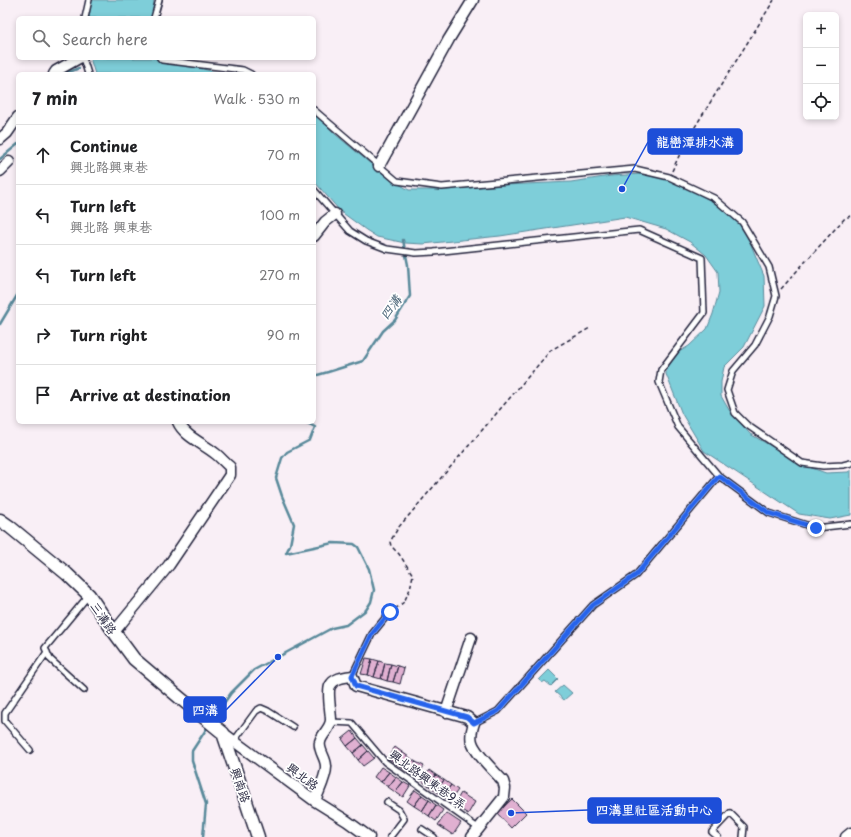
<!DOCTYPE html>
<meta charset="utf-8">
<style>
:root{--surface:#fff;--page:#f2f2f2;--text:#202124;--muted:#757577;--line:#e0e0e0}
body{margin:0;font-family:"Playpen Sans","LXGW WenKai TC",sans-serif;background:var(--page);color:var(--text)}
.controls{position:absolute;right:12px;top:12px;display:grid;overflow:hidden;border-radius:6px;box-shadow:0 2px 6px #0003}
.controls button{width:36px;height:36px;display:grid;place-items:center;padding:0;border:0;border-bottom:1px solid var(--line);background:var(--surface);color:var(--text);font:20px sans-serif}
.stop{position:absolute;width:12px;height:12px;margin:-9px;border:3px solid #2563eb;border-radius:50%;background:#fff}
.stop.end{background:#2563eb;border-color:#fff;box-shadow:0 1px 4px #0008}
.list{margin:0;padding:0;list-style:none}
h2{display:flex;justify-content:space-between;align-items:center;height:52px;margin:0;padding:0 16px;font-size:17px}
h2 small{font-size:13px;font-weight:400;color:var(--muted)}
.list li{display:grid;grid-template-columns:26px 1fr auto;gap:12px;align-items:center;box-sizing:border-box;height:60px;padding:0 16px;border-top:1px solid var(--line)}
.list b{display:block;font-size:15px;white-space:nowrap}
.list p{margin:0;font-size:13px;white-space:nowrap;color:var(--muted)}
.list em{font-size:13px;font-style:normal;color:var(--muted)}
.icon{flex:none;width:22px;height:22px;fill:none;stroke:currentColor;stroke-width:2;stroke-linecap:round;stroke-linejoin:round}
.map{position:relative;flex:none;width:851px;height:837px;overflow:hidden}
.search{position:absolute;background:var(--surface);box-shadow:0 2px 6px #0003;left:16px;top:16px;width:300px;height:44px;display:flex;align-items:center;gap:10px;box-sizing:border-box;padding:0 14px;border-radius:6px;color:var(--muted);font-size:15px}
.panel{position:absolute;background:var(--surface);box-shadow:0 2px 6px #0003;left:16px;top:72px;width:300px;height:352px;border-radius:6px}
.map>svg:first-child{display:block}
.water{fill:#7eced9;stroke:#59899a}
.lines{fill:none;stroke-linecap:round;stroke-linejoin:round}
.stream{stroke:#59899a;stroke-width:2.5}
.building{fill:#e0b0d1;stroke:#22223b}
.service-casing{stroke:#22223b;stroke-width:8}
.minor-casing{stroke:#22223b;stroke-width:13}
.tertiary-casing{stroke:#22223b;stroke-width:15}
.path{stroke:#22223b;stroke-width:1.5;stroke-dasharray:4 3;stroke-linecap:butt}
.service{stroke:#fff;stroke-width:5}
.minor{stroke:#fff;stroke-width:10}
.tertiary{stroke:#fff;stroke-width:12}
.route{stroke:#2563eb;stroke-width:5}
.labels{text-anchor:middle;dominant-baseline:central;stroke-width:3.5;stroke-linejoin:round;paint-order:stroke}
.street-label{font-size:12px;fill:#22223b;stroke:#fff}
.water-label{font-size:13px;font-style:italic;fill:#425e72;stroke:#fff}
.leader{fill:none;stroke:#1d4ed8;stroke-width:1.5}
.callout-dot{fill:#1d4ed8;stroke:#fff;stroke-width:1.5}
.callout{fill:#1d4ed8;stroke:#1d4ed8;stroke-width:1.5}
.callout-label{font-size:13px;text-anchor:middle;font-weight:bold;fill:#fff}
</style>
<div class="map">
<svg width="851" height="837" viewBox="0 0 851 837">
<rect width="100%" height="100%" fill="#f9eff6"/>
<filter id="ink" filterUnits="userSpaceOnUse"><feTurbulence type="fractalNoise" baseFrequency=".025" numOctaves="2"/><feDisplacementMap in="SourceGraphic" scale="8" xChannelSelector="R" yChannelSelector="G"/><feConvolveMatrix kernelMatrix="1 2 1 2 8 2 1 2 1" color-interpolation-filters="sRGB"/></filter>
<g filter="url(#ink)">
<path class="water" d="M91 0H154L152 18H89Z
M90 58H159L163 62 203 69 223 74H95Z
M314 113 335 134 377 169 392 180 409 190H436L505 185 571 182 611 176 641 174 663 176 697 193 727 210 743 228 749 240 764 276 765 306 744 347 724 367 721 382V396L729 410 750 434 806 466 826 473 848 472 851 470V515L830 519 799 514 704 451 682 414 666 374 667 359 689 346 707 329 713 314 719 292 718 272 706 255 690 242 666 229 625 217 500 236 423 244 405 243 377 237 366 230 340 211 314 181Z
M549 670 558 679 551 686 545 681 542 683 539 680Z
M563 685 572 693 564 700 555 692Z"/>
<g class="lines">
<path class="stream" d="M65 74 79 68
M0 159 18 144
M0 324 18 294
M314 376 328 372 363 361 383 331 395 320 410 296 408 265 403 240
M213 719 231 693 254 670 332 628 346 625 366 610 371 602 374 590 369 569 358 547 354 544 333 543 286 553 290 545 294 524 282 496 276 478 282 458 287 452 310 440 315 427 305 422
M203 837 206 804 192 761V751L209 725"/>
</g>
<path class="building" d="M366 658 372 659 368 675 361 674Z
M372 659 379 661 374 677 368 675Z
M379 661 385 663 381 679 374 677Z
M385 663 391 664 387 681 381 679Z
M391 664 398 666 393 682 387 681Z
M398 666 404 668 400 684 393 682Z
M352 731 357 738 347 746 342 739Z
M357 738 363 745 353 753 347 746Z
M363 745 368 751 358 760 353 753Z
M395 747 402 752 395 763 387 758Z
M368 751 374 758 363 766 358 760Z
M402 752 409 757 402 768 395 763Z
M409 757 416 762 409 773 402 768Z
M416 762 424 766 417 777 409 773Z
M381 767 389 772 381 782 374 777Z
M429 770 436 775 429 786 422 781Z
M389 772 396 777 388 787 381 782Z
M436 775 444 780 436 791 429 786Z
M396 777 403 782 395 792 388 787Z
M444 780 451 785 443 796 436 791Z
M403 782 410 786 403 797 395 792Z
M451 785 458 790 450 801 443 796Z
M415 790 422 795 414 806 407 801Z
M461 793 475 802 468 814 454 805Z
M422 795 429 800 422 811 414 806Z
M512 799 526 813 511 828 497 813Z
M429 800 436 805 429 816 422 811Z
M436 805 443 810 436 821 429 816Z
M446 813 461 823 453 835 438 825Z"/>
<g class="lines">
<defs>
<path id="service" d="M85 18 89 0
M154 18 159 0
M83 58 88 74
M160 58 162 60 243 70 251 74
M314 110 397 181 442 187 635 169 669 177 714 198 742 222 769 267 776 296 770 316 755 345 733 371 727 390 735 413 747 425 802 463 823 466 843 465 851 463
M314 190 335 214 350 231 366 241 387 249 416 253 434 252 639 230 702 258 704 313 661 370 659 382 678 427 719 476 769 513 816 528 851 524
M352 676 372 634 390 612
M84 690 50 659 45 648 88 596
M331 722 352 723 385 762 478 828
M474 723 498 711 593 605 636 575 719 476
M234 741 256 711 261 708 268 711 293 727
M30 750 5 721V713L47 652
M387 802 399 810 404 819 390 837
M422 829 434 837
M718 837 712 832 730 813 744 827 743 837"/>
<path id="minor" d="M54 74 56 71 79 58
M0 139 7 133 18 117
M379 166 449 39 473 0
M0 171 9 162
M314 236 325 222 335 214
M114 632 169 565 230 475V467C225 463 221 458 216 454 204 444 184 436 178 422
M446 712 471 638
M223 733 315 801 347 821 369 837
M315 801C318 792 327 775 326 766 326 758 318 750 320 742 321 735 331 728 331 720 331 713 327 692 330 686 334 678 344 677 352 676L356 686 467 717 474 723C472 729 470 736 472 742 475 753 495 772 503 781L505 788 504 797 472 837
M846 837 851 833"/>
<path id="tertiary" d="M0 520 10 527 67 574 89 595 114 632 134 659 180 698 223 733 258 837"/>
</defs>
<use href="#service" class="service-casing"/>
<use href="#minor" class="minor-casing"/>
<use href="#tertiary" class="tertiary-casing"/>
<path class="path" d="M672 171 685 143 774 0
M781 289 796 272 845 218 851 216
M395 609 404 602 410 589 413 575 399 554 391 546 390 542 398 528 551 350 590 328"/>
<use href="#service" class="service"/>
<use href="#minor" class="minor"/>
<use href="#tertiary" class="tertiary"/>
</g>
</g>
<g class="lines" filter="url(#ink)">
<path class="route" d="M390 612 372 634 352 676 356 686 467 717 474 723 498 711 593 605 636 575 719 476 769 513 816 528"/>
</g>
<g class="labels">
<g class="street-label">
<text transform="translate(104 618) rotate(56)">三溝路</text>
<text transform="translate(303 776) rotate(37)">興北路</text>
<text transform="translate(428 779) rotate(36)">興北路興東巷9弄</text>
<text transform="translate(241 785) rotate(71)">興南路</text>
</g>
<g class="water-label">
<text transform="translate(390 307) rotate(-54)">四溝</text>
</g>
</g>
<path class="leader" d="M622 189L648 142M278 657L226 710M511 813L588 810"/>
<g class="callout-dot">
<circle cx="622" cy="189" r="4"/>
<circle cx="278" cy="657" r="4"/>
<circle cx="511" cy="813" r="4"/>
</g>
<g class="callout">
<rect x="648" y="129" width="94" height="25" rx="4"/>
<rect x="184" y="697" width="42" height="25" rx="4"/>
<rect x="588" y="798" width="133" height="25" rx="4"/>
</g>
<g class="callout-label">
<text x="695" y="147">龍巒潭排水溝</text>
<text x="205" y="715">四溝</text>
<text x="654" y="815">四溝里社區活動中心</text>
</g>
</svg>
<div class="controls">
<button>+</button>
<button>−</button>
<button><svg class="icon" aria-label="locate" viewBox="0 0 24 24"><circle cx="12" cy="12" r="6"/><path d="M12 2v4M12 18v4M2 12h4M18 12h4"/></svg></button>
</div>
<div class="stop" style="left:390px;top:612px"></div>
<div class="stop end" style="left:816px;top:528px"></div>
<div class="search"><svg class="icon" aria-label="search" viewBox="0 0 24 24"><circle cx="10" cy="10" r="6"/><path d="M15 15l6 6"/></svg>Search here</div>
<section class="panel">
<h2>7 min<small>Walk · 530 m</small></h2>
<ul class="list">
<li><svg class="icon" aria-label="ahead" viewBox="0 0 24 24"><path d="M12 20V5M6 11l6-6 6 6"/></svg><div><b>Continue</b><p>興北路興東巷</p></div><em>70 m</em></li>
<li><svg class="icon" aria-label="left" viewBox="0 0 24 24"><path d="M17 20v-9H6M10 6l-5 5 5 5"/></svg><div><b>Turn left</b><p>興北路 興東巷</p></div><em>100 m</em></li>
<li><svg class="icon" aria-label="left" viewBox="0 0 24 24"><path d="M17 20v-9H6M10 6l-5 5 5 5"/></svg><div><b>Turn left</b></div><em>270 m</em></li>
<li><svg class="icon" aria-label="right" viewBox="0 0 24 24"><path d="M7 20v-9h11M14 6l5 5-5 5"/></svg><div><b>Turn right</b></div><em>90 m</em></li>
<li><svg class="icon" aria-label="arrive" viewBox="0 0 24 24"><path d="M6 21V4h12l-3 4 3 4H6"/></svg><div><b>Arrive at destination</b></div></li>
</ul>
</section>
</div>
